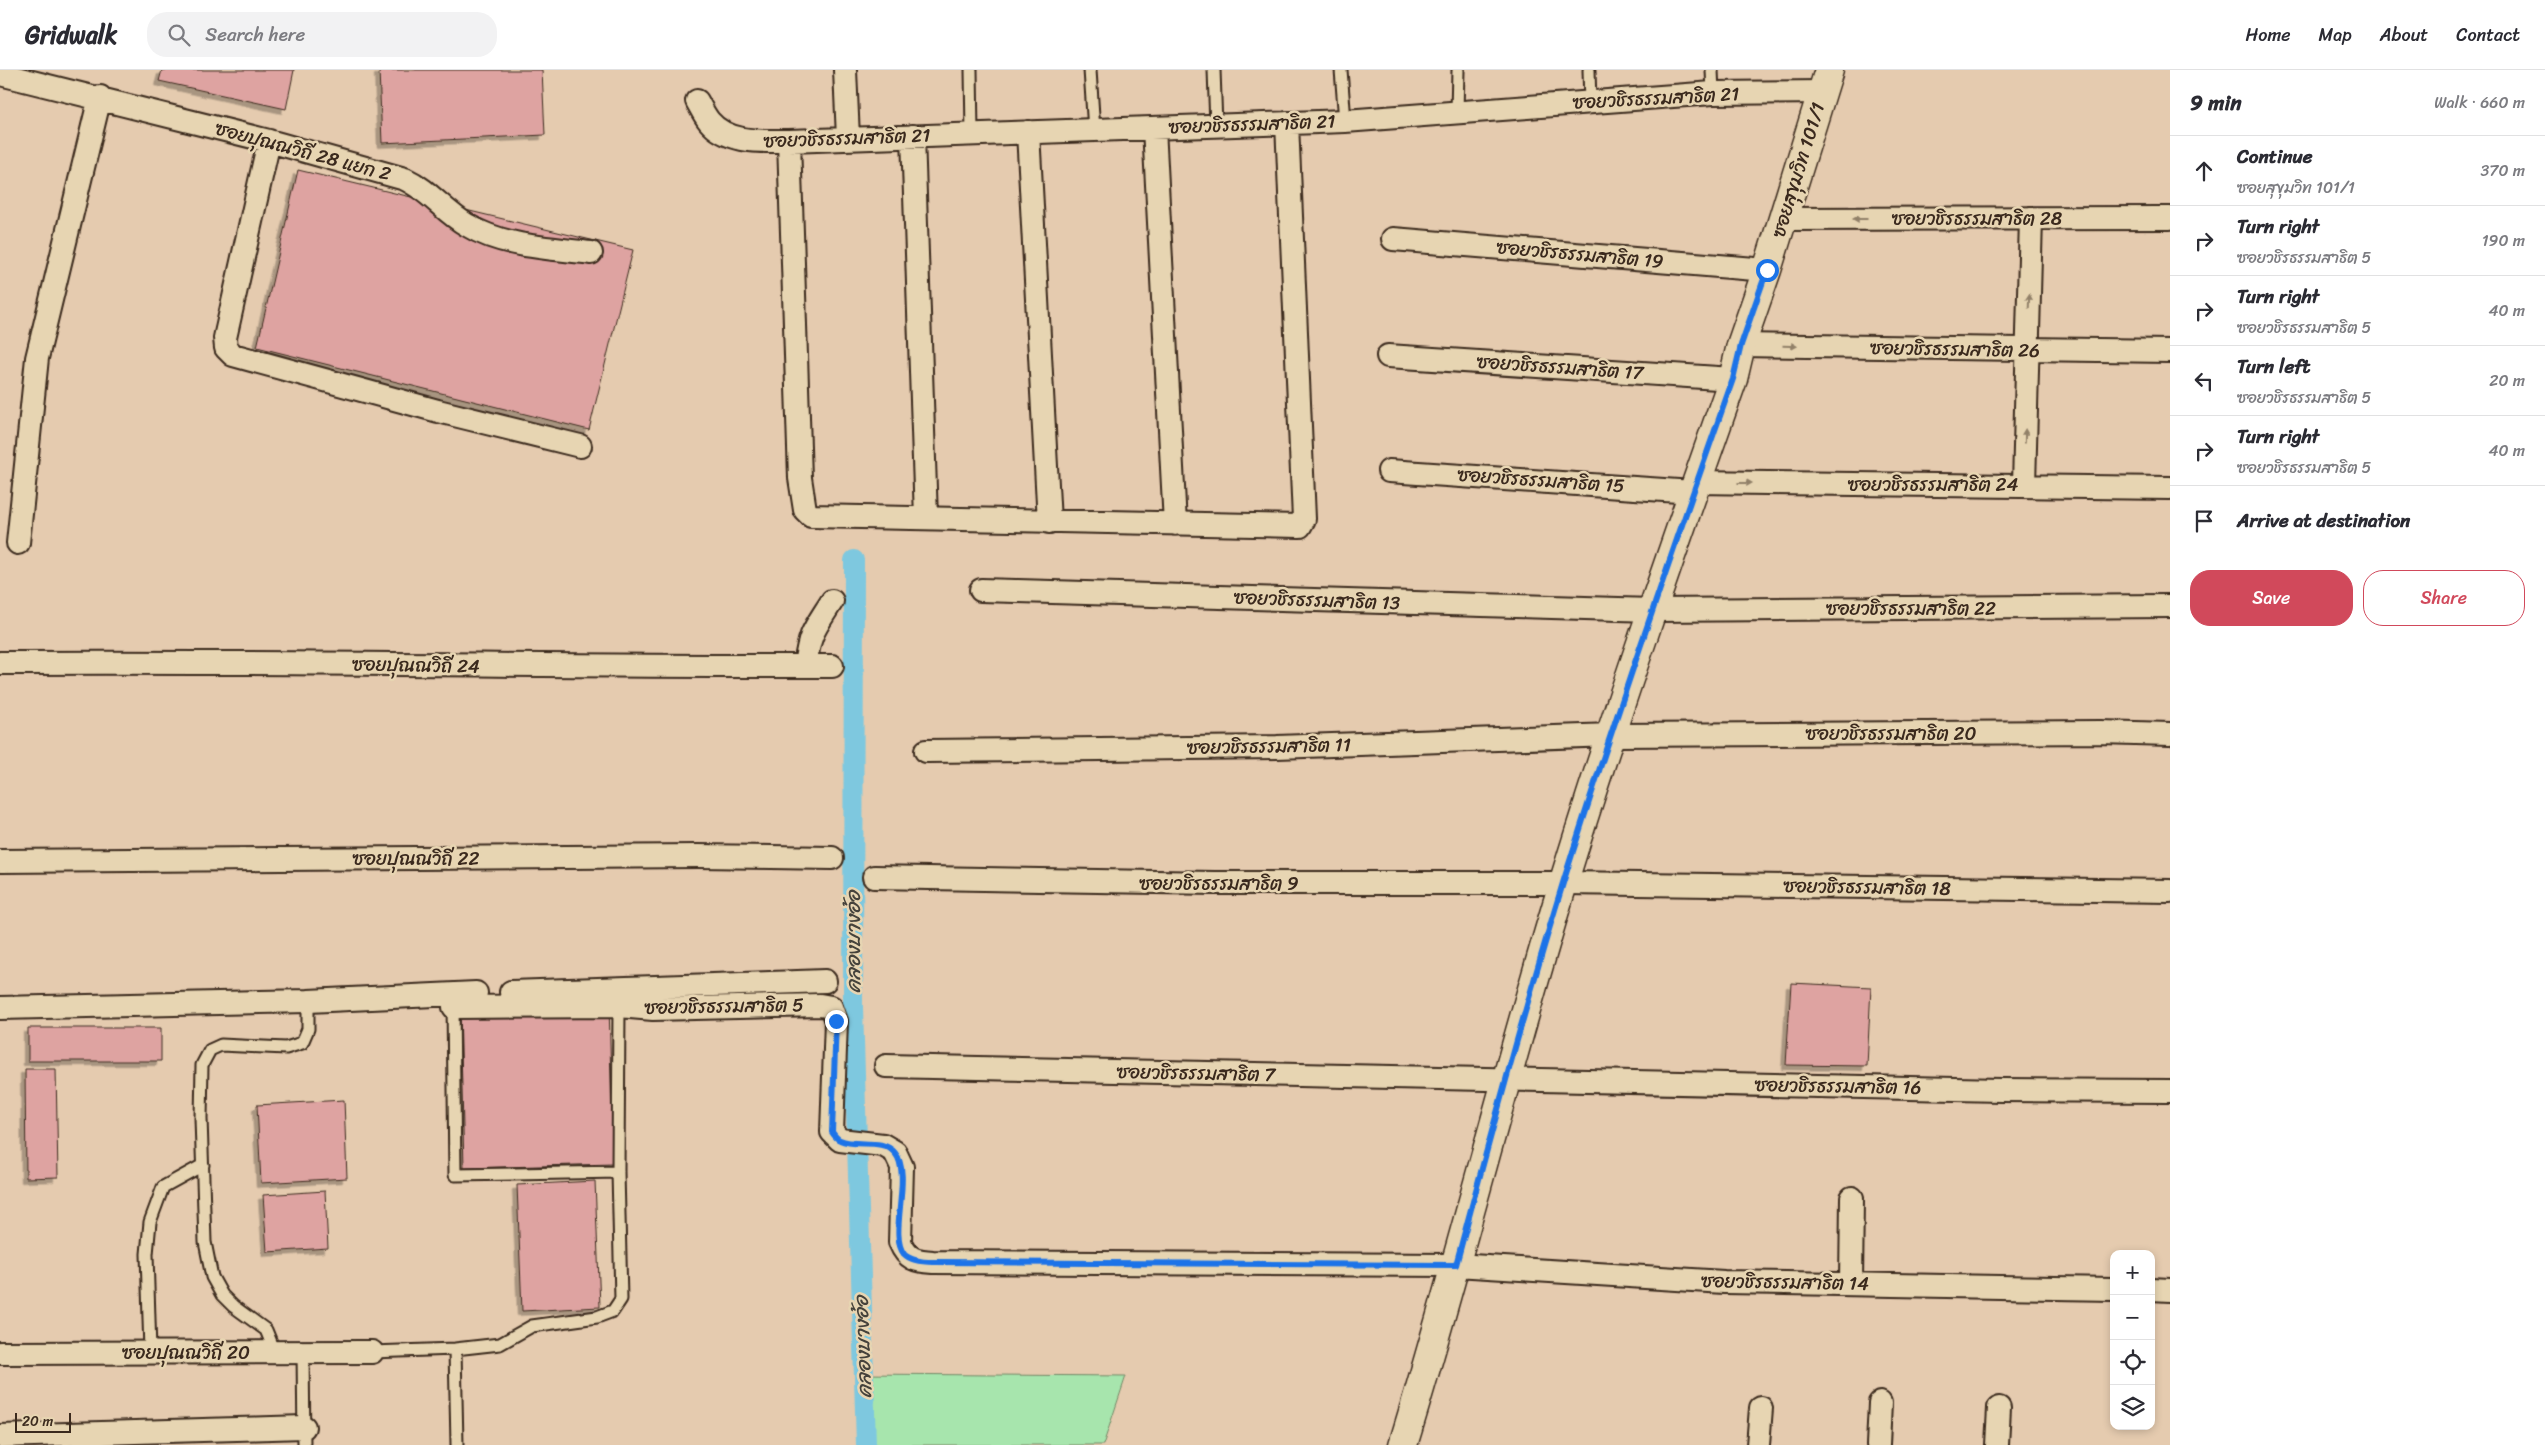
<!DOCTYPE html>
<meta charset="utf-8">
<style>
:root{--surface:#fff;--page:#f2f2f3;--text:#2b2b33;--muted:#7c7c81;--line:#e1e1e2;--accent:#d1495b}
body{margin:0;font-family:Sriracha,"Playpen Sans Thai",sans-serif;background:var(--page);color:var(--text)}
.controls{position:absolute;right:15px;bottom:15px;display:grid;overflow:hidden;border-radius:10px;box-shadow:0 2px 8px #0003}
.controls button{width:45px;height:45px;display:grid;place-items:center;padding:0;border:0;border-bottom:1px solid var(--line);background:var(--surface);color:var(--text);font:25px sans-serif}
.scale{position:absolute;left:15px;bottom:12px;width:56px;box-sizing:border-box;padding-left:5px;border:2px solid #3b2a1e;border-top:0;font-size:14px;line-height:18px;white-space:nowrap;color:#3b2a1e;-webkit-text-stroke:4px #e7d5b2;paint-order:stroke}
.stop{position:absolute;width:15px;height:15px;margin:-11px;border:4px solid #1a73e8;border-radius:50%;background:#fff}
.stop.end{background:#1a73e8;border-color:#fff;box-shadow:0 1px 5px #0008}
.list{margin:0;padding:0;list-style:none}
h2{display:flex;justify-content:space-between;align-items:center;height:65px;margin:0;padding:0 20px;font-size:21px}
h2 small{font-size:16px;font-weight:400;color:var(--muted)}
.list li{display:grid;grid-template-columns:32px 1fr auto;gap:15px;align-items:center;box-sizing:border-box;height:70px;padding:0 20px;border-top:1px solid var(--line)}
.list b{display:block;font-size:19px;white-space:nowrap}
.list p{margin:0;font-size:16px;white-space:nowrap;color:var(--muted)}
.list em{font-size:16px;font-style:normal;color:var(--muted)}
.actions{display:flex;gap:10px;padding:15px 20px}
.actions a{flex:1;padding:11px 0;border:1px solid var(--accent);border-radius:20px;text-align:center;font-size:18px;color:var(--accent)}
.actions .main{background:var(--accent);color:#fff}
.icon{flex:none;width:28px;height:28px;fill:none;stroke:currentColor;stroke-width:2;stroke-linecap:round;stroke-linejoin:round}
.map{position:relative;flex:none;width:2170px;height:1375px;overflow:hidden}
header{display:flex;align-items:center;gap:30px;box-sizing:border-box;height:70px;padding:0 25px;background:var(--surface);border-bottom:1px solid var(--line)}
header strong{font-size:24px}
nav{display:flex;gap:28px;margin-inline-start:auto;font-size:18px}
.search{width:350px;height:45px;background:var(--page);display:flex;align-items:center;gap:12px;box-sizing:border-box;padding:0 18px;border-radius:20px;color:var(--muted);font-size:19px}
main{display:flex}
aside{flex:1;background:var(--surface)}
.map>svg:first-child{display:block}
.green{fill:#a7e5ad;stroke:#718866}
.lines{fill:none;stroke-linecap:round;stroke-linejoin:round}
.canal{stroke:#7ec8df;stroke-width:20}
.building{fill:#dea3a1;stroke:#3b2a1e;filter:url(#shadow)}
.service-casing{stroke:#3b2a1e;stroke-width:15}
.minor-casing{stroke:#3b2a1e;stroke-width:26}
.tertiary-casing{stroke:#3b2a1e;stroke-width:31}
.service{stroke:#e7d5b2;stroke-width:11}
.minor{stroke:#e7d5b2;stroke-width:22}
.tertiary{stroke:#e7d5b2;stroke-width:28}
.oneway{fill:#918068}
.route{stroke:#1a73e8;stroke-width:6}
.labels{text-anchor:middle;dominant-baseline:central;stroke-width:5;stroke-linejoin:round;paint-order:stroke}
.street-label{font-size:19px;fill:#3b2a1e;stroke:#e7d5b2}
.water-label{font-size:20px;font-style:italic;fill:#45423b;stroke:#e7d5b2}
</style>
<header>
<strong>Gridwalk</strong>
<div class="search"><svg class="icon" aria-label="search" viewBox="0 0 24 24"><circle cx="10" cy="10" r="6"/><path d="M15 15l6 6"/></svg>Search here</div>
<nav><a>Home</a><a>Map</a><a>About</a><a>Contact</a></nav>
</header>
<main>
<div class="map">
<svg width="2170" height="1375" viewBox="0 0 2170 1375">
<defs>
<filter id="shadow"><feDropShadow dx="-4.5" dy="4.5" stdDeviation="0" flood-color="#0004"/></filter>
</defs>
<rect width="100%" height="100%" fill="#e5cbaf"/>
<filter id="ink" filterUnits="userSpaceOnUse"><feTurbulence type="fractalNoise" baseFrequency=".02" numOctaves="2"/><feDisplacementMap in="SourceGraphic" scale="10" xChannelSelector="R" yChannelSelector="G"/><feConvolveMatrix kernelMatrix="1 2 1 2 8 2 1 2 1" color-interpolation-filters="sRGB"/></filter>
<g filter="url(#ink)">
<path class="green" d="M860 1304 1126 1306 1103 1375H861Z"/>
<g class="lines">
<path class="canal" d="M854 490 853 937 866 1375"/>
</g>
<path class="building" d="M162 0H294L286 39 159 11Z
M379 0H542L545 65 382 73Z
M298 100 633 180 589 360 257 277Z
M1791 913 1871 917 1867 996 1786 995Z
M609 933 613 1094 464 1098 460 937Z
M28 958H161V991H28Z
M25 999H56L58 1107 26 1108Z
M344 1030 347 1108 261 1113 257 1035Z
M595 1111 600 1237 522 1241 517 1115Z
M325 1121 328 1178 267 1182 263 1125Z"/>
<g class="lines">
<defs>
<path id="service" d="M971 0 972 64
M1090 0 1094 61
M1214 0 1216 56
M1341 0 1345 51
M1589 0 1590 32
M1712 0 1713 23
M1457 42 1458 0
M453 935 455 1105 618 1102
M455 1279 457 1375
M150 1281 147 1184 150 1152 163 1117 203 1095
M275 1282 266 1260 233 1236 222 1225 212 1207 205 1172 201 1048 202 995 210 980 221 975 286 978 302 973 308 959V931
M303 1282 304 1375
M372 1282 455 1279 500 1274 532 1256 597 1247 613 1241 621 1229 618 1102 619 936"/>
<path id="minor" d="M845 0 848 68
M0 4 269 71 405 109C429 120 444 142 467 155 503 177 550 178 591 183
M697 31C701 38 704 45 709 51 728 74 763 71 789 71L1345 51 1713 23 1823 22
M1154 58 1175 454
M1028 62 1049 452
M913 66 926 448
M269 71 225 268 226 278 233 285 438 341 580 376
M789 71 800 408 805 440 811 446 1300 456 1304 449 1287 53
M1783 149 2170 148
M1393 169 1767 200
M1741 275 2170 281
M1388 286 1733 309
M1389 401 1693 422
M1696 412 2170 418
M2024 415 2031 148
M18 473 37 288 100 27
M981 520 1652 540 2170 536
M0 593C277 591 555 597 832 596
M805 596C810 561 814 560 832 531
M926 681 1277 677 1612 665 2100 662 2170 664
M0 791 698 786 832 788
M874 807 1214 813H1564L2170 821
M511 922 825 911
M454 937 619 936 653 939 820 935 831 937 836 951 832 1062 840 1070 883 1075 895 1082 902 1097 900 1172C907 1189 915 1191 933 1192L1456 1195 1724 1212 2114 1219
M0 938 308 931 476 923
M886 996 2001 1020 2170 1021
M1851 1214 1852 1128
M2151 1219 2170 1220
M0 1283 372 1282
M0 1366 304 1357
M1758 1375 1761 1338
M1878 1375 1880 1333
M1997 1375 1999 1338"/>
<path id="tertiary" d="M1403 1375C1460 1189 1506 1000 1563 814 1615 644 1674 476 1733 309L1741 275 1767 200 1829 0"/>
</defs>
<use href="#service" class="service-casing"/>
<use href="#minor" class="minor-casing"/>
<use href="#tertiary" class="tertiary-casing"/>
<use href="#service" class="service"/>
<use href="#minor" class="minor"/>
<use href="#tertiary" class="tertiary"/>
</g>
<defs><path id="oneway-solid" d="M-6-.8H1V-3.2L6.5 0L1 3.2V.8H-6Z" transform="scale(1.25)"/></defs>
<g class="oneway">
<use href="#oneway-solid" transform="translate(1860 149) rotate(180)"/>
<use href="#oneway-solid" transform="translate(2029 231) rotate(-88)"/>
<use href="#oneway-solid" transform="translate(1790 276) rotate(1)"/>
<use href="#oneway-solid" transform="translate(2025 366) rotate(-89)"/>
<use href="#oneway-solid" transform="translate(1745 413)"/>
</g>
</g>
<g class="lines" filter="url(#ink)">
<path class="route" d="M836 951 832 1062C834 1065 837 1069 840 1070 856 1078 882 1067 895 1083 913 1104 888 1165 904 1184 911 1191 924 1192 933 1192L1456 1195C1490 1068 1524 940 1563 813 1616 644 1674 476 1733 309L1741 275 1767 200"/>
</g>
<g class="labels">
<g class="street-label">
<text transform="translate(1656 28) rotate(-3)">ซอยวชิรธรรมสาธิต 21</text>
<text transform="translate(1252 54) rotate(-2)">ซอยวชิรธรรมสาธิต 21</text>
<text transform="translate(847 68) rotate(-2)">ซอยวชิรธรรมสาธิต 21</text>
<text transform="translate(303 81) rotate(15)">ซอยปุณณวิถี 28 แยก 2</text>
<text transform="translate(1798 100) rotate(-73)">ซอยสุขุมวิท 101/1</text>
<text x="1977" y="148">ซอยวชิรธรรมสาธิต 28</text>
<text transform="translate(1580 184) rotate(5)">ซอยวชิรธรรมสาธิต 19</text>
<text transform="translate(1955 279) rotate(1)">ซอยวชิรธรรมสาธิต 26</text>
<text transform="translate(1560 297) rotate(4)">ซอยวชิรธรรมสาธิต 17</text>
<text transform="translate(1541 410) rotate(4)">ซอยวชิรธรรมสาธิต 15</text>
<text x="1933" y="414">ซอยวชิรธรรมสาธิต 24</text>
<text transform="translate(1317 530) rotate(2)">ซอยวชิรธรรมสาธิต 13</text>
<text x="1911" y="538">ซอยวชิรธรรมสาธิต 22</text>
<text transform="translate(416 595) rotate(1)">ซอยปุณณวิถี 24</text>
<text x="1891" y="663">ซอยวชิรธรรมสาธิต 20</text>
<text transform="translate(1269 676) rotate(-1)">ซอยวชิรธรรมสาธิต 11</text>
<text x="416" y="788">ซอยปุณณวิถี 22</text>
<text x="1219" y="813">ซอยวชิรธรรมสาธิต 9</text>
<text transform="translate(1867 817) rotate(1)">ซอยวชิรธรรมสาธิต 18</text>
<text transform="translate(724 936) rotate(-1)">ซอยวชิรธรรมสาธิต 5</text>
<text transform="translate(1196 1003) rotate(1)">ซอยวชิรธรรมสาธิต 7</text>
<text transform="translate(1838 1016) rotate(1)">ซอยวชิรธรรมสาธิต 16</text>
<text transform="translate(1785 1212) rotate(1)">ซอยวชิรธรรมสาธิต 14</text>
<text x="186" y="1282">ซอยปุณณวิถี 20</text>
</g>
<g class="water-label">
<text transform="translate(853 872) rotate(-90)">คลองบางอ้อ</text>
<text transform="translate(863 1277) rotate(-92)">คลองบางอ้อ</text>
</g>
</g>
</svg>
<div class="controls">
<button>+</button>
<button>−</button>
<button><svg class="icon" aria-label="locate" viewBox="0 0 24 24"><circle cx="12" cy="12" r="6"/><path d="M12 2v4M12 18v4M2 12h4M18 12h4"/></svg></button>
<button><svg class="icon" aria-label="layers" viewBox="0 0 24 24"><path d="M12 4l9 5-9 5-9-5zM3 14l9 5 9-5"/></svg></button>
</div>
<div class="scale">20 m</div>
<div class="stop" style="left:1767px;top:200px"></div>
<div class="stop end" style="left:836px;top:951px"></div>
</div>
<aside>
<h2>9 min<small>Walk · 660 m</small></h2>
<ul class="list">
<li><svg class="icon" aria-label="ahead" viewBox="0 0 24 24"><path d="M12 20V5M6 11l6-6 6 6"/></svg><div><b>Continue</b><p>ซอยสุขุมวิท 101/1</p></div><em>370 m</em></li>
<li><svg class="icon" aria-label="right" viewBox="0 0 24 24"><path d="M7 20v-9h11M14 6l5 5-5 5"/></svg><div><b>Turn right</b><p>ซอยวชิรธรรมสาธิต 5</p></div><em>190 m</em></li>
<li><svg class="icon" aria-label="right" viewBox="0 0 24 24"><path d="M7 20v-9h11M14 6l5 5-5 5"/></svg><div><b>Turn right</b><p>ซอยวชิรธรรมสาธิต 5</p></div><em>40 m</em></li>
<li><svg class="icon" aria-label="left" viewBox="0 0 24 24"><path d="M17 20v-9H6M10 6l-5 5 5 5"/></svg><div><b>Turn left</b><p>ซอยวชิรธรรมสาธิต 5</p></div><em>20 m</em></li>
<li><svg class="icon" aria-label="right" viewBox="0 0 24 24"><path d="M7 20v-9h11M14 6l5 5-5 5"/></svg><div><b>Turn right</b><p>ซอยวชิรธรรมสาธิต 5</p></div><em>40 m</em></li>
<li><svg class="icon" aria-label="arrive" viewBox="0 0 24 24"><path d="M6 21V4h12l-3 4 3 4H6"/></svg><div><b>Arrive at destination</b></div></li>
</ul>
<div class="actions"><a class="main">Save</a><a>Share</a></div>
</aside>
</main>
